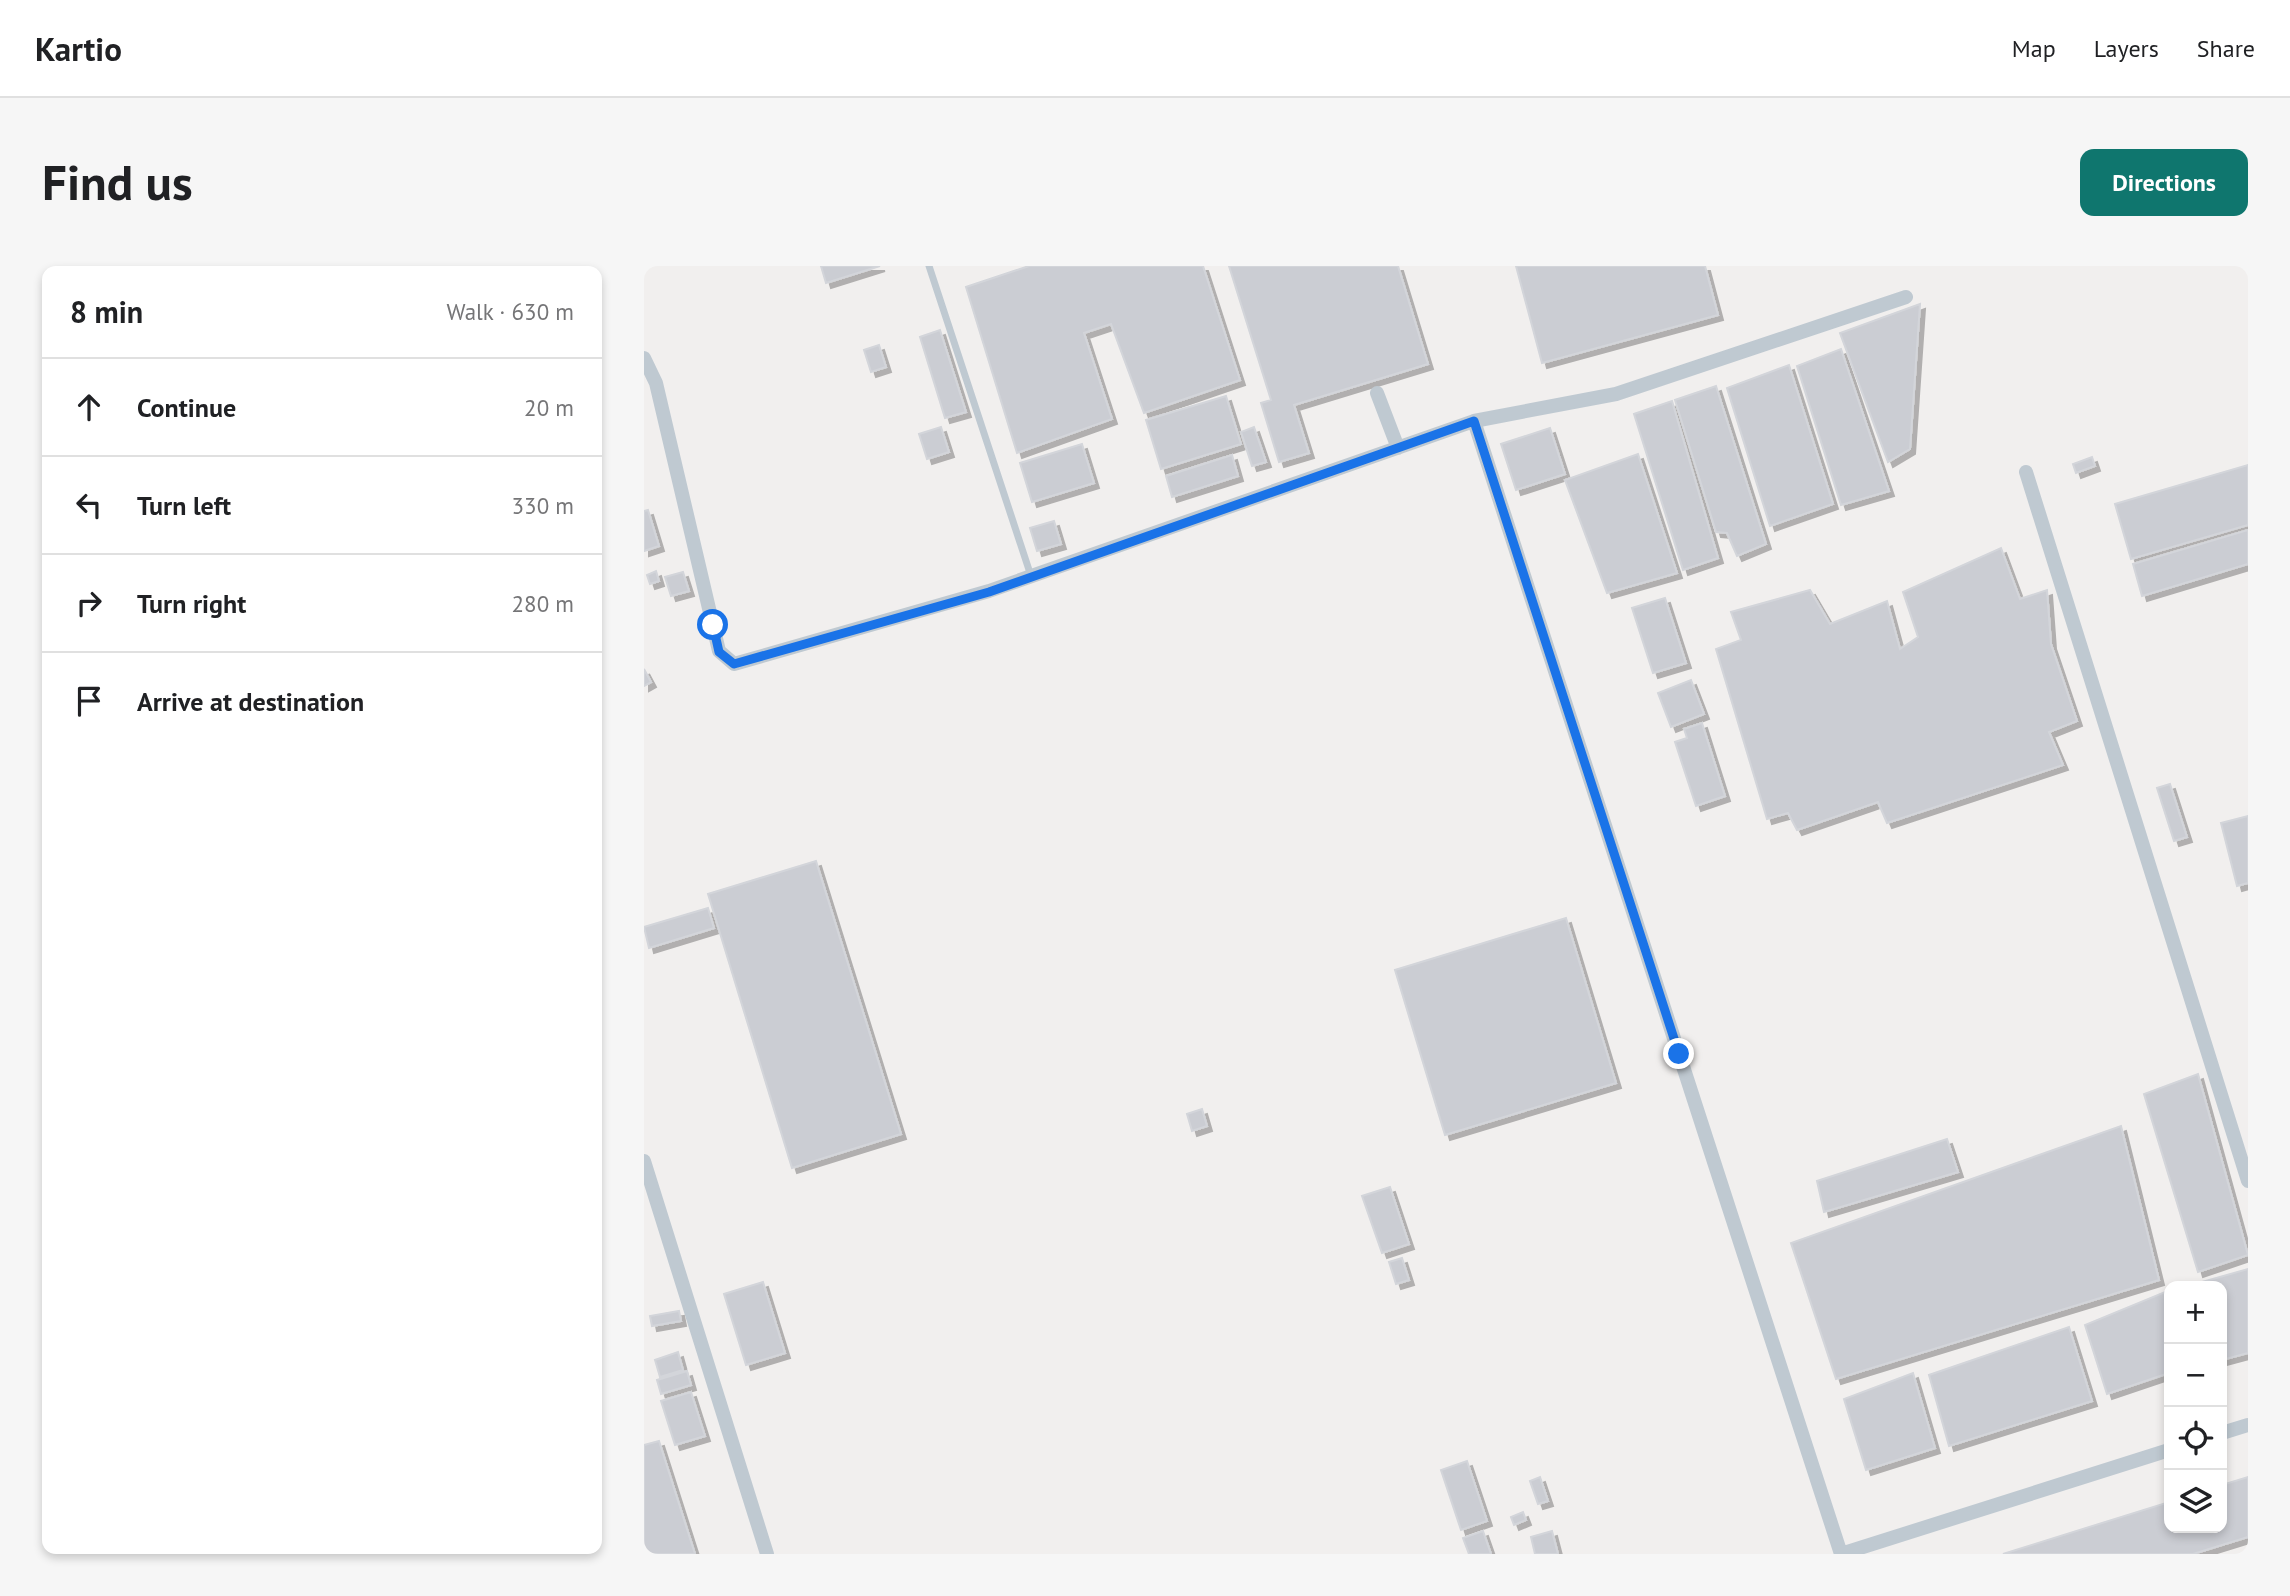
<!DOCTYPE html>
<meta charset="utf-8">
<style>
:root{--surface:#fff;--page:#f6f6f6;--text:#202124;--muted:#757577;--line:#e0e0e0;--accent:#0f766e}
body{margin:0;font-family:"PT Sans",sans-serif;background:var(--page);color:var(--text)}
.controls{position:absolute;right:21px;bottom:21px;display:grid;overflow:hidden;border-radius:14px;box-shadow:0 4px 10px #0003}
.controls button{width:63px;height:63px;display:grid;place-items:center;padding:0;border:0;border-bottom:2px solid var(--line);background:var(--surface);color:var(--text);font:35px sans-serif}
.stop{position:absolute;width:21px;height:21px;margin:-16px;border:5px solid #1a73e8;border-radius:50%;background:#fff}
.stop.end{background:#1a73e8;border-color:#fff;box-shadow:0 2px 7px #0008}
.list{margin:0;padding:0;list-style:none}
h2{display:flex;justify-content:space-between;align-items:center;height:91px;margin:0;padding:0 28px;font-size:30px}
h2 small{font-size:23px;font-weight:400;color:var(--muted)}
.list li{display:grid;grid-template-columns:46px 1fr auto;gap:21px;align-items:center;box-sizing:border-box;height:98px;padding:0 28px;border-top:2px solid var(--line)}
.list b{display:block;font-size:26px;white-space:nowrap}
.list em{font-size:23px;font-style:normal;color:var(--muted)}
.icon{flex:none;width:38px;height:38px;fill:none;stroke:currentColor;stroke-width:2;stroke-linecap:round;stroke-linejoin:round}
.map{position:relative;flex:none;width:1604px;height:1288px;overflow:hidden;border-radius:14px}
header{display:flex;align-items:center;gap:42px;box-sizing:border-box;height:98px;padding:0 35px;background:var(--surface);border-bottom:2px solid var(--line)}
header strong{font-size:33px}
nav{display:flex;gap:38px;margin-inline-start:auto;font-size:24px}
.intro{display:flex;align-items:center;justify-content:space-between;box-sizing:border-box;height:168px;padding:0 42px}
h1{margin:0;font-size:49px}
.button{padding:18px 32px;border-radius:14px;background:var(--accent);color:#fff;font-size:24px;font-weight:700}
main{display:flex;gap:42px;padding:0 42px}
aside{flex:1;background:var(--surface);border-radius:14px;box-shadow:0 4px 10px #0003}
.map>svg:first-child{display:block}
.building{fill:#cbcdd3;stroke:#d3d5da;stroke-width:2;filter:url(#shadow)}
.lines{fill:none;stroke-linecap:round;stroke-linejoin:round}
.lane{stroke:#bfc9d1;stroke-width:7}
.street{stroke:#bfc9d1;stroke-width:14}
.route{stroke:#1a73e8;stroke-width:9}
</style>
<header>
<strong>Kartio</strong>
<nav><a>Map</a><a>Layers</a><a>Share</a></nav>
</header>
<div class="intro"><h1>Find us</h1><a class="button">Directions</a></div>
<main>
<aside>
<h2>8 min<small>Walk · 630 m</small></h2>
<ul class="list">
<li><svg class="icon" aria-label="ahead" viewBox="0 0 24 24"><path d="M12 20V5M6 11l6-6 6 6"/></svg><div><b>Continue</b></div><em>20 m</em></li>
<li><svg class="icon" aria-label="left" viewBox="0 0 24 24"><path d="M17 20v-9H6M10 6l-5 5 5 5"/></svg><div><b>Turn left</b></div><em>330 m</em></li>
<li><svg class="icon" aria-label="right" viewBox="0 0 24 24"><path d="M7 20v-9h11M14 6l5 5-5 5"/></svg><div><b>Turn right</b></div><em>280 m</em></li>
<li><svg class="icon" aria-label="arrive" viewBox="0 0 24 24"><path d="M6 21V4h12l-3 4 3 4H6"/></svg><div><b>Arrive at destination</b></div></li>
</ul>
</aside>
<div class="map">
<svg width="1604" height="1288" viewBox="0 0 1604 1288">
<defs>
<filter id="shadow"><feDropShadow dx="5" dy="5" stdDeviation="0" flood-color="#0004"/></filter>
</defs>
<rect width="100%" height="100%" fill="#f1efee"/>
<path class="building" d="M177 0H236L182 17Z
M385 0H559L596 114 500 147 467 58 440 67 468 153 373 187 322 21Z
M585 0H754L784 98 650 139 665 187 635 196 617 137 627 134Z
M872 0H1061L1074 49 898 97Z
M1276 38 1266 183 1244 196 1196 67Z
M296 64 322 146 301 152 276 71Z
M235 79 242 101 227 106 220 84Z
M1197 83 1245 225 1197 239 1153 100Z
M1145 99 1189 238 1126 260 1083 122Z
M1072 120 1122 278 1093 290 1083 267 1072 266 1031 134Z
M582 130 597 178 517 203 502 154Z
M1028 135 1074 292 1039 304 990 148Z
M297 161 305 186 283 193 275 168Z
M610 161 622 196 608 200 597 166Z
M906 162 921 208 872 224 857 178Z
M438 178 450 217 388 236 376 197Z
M994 188 1033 307 963 327 921 214Z
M588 189 594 210 528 231 522 210Z
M1448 191 1451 200 1432 207 1429 198Z
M1604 199V259L1487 293 1471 238Z
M4 244 15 280 0 285V245Z
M410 255 417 278 393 285 386 262Z
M1604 264V298L1498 330 1489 298Z
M1357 282 1376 333 1403 324 1407 378 1433 455 1405 466 1419 499 1243 557 1234 536 1153 564 1144 547 1123 553 1072 383 1097 374 1087 346 1166 324 1186 358 1243 335 1256 383 1274 371 1259 326Z
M12 305 15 315 6 318 3 309Z
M39 306 45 325 27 330 21 311Z
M1021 332 1042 397 1009 407 988 342Z
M0 403 7 416 0 420Z
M1047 414 1060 448 1027 461 1014 427Z
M1058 457 1081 530 1052 540 1031 476 1043 472 1040 463Z
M1526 518 1543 571 1530 575 1513 522Z
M1604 550V617L1593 620 1577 557Z
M172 595 257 868 148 902 64 628Z
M64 642 70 662 5 682 0 661Z
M922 652 972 817 801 869 751 704Z
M1554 808 1604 989 1554 1006 1500 828Z
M558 843 563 860 548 865 543 848Z
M1477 860 1515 1014 1192 1113 1147 977Z
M1303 873 1314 906 1180 946 1173 915Z
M746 921 765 978 738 987 718 930Z
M758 992 765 1014 752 1018 745 996Z
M1604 1003V1087L1578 1094V1020L1551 1018Z
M119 1016 141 1087 102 1099 80 1028Z
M1521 1026 1525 1040V1107L1463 1128 1441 1059Z
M35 1045 37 1055 8 1060 6 1050Z
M1425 1061 1448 1135 1305 1180 1285 1109Z
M34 1086 39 1104 16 1111 11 1094Z
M43 1105 47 1119 17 1128 13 1114Z
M1269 1107 1291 1182 1222 1204 1200 1133Z
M47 1126 61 1170 31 1179 17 1135Z
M15 1175 51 1288H0V1179Z
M823 1195 843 1255 817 1264 797 1204Z
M896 1211 904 1235 894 1238 886 1215Z
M1604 1211V1271L1549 1288H1359L1525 1236V1262H1578V1219Z
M879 1246 882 1254 870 1259 867 1251Z
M839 1265 847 1288H825L819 1272Z
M908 1265 914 1288H891L887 1271Z"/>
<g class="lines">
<path class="lane" d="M285 0 387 310"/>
<path class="street" d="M0 92 12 117 75 385 90 398 345 325 830 155 972 128 1262 31
M733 127 754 182
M830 155 1197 1288
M1382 206 1604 915
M0 895 123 1288
M1578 1167 1604 1159
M1197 1288 1525 1184"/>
</g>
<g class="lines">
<path class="route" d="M69 359 75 386 90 398 345 326 830 155 1035 788"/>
</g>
</svg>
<div class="controls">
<button>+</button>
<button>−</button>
<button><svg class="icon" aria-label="locate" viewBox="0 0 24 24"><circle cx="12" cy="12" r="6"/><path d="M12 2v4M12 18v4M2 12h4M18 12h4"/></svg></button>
<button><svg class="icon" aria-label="layers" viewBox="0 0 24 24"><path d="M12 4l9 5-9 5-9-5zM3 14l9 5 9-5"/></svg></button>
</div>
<div class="stop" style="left:69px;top:359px"></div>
<div class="stop end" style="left:1035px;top:788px"></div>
</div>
</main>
